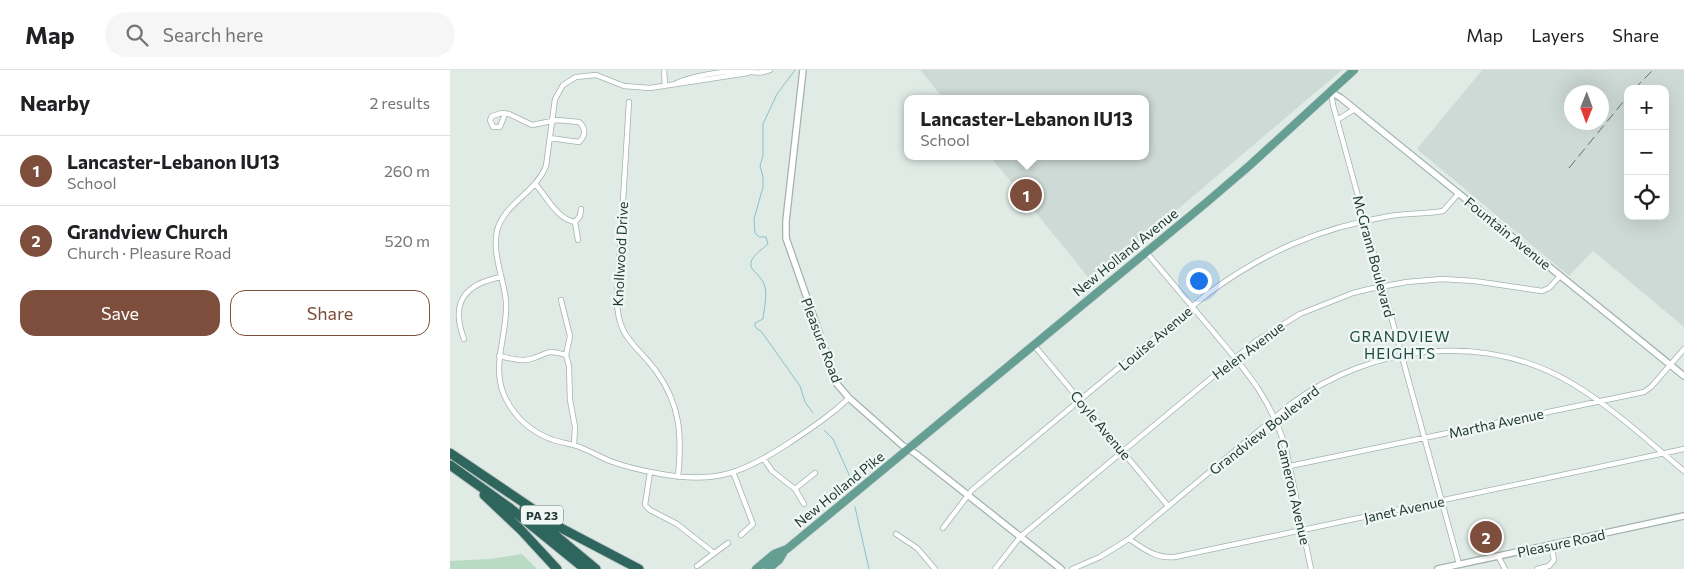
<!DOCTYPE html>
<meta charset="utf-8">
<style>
:root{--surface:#fff;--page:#f6f6f6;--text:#202124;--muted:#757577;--line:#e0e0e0;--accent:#7d4e3c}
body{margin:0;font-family:Commissioner,sans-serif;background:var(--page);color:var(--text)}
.controls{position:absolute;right:15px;top:15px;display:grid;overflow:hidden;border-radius:10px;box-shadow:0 5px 20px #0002}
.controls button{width:45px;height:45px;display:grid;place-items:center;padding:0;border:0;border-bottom:1px solid var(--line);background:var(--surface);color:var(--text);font:25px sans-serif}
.compass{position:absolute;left:1114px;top:15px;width:45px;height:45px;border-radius:50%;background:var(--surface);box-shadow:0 5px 20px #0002;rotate:181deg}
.you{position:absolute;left:748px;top:210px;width:18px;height:18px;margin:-12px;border:4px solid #fff;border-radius:50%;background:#1a73e8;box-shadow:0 0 0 8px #1a73e833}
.badge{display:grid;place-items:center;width:32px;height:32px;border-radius:50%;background:var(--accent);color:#fff;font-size:16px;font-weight:700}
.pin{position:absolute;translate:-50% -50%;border:2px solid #fff;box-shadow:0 1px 5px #0006}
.popup{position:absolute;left:454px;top:25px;width:245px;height:65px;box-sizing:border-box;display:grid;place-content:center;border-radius:10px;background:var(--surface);filter:drop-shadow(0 1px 4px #0005);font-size:16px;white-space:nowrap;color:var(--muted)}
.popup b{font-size:19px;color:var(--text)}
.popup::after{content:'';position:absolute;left:50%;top:100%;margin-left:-10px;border:10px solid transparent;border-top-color:var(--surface)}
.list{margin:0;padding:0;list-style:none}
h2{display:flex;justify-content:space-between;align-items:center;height:65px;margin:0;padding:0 20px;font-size:21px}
h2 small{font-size:16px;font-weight:400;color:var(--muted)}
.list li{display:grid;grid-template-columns:32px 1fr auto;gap:15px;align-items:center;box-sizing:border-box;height:70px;padding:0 20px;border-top:1px solid var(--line)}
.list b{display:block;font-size:19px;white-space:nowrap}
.list p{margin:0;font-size:16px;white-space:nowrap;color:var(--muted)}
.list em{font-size:16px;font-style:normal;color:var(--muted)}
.actions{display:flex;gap:10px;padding:15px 20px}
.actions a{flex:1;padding:11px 0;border:1px solid var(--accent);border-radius:15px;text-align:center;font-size:18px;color:var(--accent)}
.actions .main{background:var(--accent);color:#fff}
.icon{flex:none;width:28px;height:28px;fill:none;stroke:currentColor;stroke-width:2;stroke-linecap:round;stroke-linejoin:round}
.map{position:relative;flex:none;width:1234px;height:499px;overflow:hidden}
header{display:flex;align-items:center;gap:30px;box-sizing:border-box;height:70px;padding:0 25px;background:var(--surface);border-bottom:1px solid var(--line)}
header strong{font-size:24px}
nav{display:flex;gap:28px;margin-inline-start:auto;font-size:18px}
.search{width:350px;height:45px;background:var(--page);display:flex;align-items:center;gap:12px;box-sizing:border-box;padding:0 18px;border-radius:28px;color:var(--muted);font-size:19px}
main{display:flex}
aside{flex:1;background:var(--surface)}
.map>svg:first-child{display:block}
.built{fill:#cedad5;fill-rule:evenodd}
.grass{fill:#b9dbc4}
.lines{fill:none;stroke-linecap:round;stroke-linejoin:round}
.stream{stroke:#88c0cf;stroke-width:1}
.minor-casing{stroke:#a3b2ad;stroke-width:6}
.tertiary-casing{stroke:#a3b2ad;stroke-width:8}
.primary-casing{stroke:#c1c8c6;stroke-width:9}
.motorway-casing{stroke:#c1c8c6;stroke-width:11}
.minor{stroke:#fff;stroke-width:4.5}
.tertiary{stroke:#fff;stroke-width:5.5}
.primary{stroke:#659f93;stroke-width:8}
.motorway{stroke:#2e665d;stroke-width:9}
.rail{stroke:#5b7670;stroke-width:1;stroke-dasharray:10 5;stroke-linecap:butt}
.labels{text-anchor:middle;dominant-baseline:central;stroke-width:4.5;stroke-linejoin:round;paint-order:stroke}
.shield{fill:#f0f7f4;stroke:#5f736e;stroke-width:1}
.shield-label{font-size:12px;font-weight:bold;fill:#213a35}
.street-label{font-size:14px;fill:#213a35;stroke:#f0f7f4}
.neighbourhood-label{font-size:15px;letter-spacing:1px;fill:#1e4c43;stroke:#f0f7f4}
</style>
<header>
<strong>Map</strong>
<div class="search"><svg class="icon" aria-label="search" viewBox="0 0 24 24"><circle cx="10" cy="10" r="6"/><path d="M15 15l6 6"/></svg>Search here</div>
<nav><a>Map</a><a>Layers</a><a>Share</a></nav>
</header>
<main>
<aside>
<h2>Nearby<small>2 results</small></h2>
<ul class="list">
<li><span class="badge">1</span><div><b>Lancaster-Lebanon IU13</b><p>School</p></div><em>260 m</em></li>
<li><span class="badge">2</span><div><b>Grandview Church</b><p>Church · Pleasure Road</p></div><em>520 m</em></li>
</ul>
<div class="actions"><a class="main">Save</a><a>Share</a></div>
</aside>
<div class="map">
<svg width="1234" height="499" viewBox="0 0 1234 499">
<rect width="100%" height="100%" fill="#e0ebe6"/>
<path class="built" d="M470 0H892L642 212 540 86H695V29H494Z
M1032 0H1234V257L1143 181 1119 206 967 79ZM1178 19H1215V146H1178ZM1152 22V52H1122V22Z"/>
<path class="grass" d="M72 484 87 499H0V491L40 489Z"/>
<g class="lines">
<path class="stream" d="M345 0 327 24 313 54V85L310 96 313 107V117L304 149 305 163 309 167H316L318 174C310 181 294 191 304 201 308 205 312 209 314 214 318 224 314 238 313 249L305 253V256L307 259 311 261 350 316 355 332 363 343
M374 360 383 369 401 409
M405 437 419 499"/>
<defs>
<path id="minor" d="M214 0 215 16
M298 3 200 18 174 16 146 5 126 7 113 15 105 29 96 96C85 124 54 133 47 161 42 186 54 208 56 232 58 264 41 294 54 325 64 347 81 362 103 370 113 373 123 374 132 378 142 382 150 387 160 391 176 397 194 401 211 404 266 414 293 403 339 373 360 359 380 346 399 328
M227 13C240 6 274 1 289 1 300 1 308 5 320 0
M881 22 883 35 1009 494
M179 32 167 229C167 268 186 274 206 301 231 335 232 367 228 407
M55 44 50 57H43L40 50 42 46 52 43 59 44 82 55 107 50 129 52C136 58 136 65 129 72L100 68
M887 50 905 39
M86 115C97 127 107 149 125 152L128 170
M125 152 130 146 131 139
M696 182C718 208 739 233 761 259 795 300 820 326 836 379L861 499
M111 230 120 266 116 285 119 296 120 330 125 357 124 375
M14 269C0 232 15 214 51 207
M583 274 718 436
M49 286C59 288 71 292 81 289 100 283 94 279 116 285
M314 389 322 401 345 419 354 434
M840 396 1194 322 1201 317 1234 279
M200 402 195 435 200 440 227 454 264 483
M283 402 303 454 291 465
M345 419 365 403
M493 458 522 420 756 225C814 182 869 158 940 146 958 143 976 144 993 141L1009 123
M446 464 467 478 485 499
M679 469C694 479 706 489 725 487L1234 379
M1048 486 1055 499
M247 496 278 473
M545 499 570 467 672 382 806 271 850 244 903 223 919 219 957 212 992 209 1024 211 1092 221 1099 218 1110 206
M622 499 650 487 679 469 841 334C922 274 1035 261 1123 314 1163 338 1198 371 1234 401
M1087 499 1099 496 1104 490 1101 475"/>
<path id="tertiary" d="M353 0 336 151V168L387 314 399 328 452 375 466 384 611 499
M881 22 891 28 1234 306
M988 499 1234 446"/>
<path id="primary" d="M306 499 324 484 337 479 757 132 799 96 904 0
M318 499 329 490 335 480"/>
<path id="motorway" d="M0 383 111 458 189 499
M0 395 60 438 135 499
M34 425 71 460 107 499
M74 439 146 499"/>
</defs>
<use href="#minor" class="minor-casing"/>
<use href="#tertiary" class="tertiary-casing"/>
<use href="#primary" class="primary-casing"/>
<use href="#motorway" class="motorway-casing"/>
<use href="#minor" class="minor"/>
<use href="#tertiary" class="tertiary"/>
<use href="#primary" class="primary"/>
<use href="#motorway" class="motorway"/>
<path class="rail" d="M1184 19 1203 0
M1119 98 1178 26"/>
</g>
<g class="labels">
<rect class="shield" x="71" y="435.5" width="42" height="19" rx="4"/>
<g class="shield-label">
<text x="92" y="445">PA 23</text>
</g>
<g class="street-label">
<text transform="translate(1058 163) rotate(39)">Fountain Avenue</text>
<text transform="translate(675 182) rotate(-39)">New Holland Avenue</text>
<text transform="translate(170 184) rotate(-87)">Knollwood Drive</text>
<text transform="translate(924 186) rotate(75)">McGrann Boulevard</text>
<text transform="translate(705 268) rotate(-40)">Louise Avenue</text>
<text transform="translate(372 270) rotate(69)">Pleasure Road</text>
<text transform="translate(798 280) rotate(-37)">Helen Avenue</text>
<text transform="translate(1046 353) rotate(-12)">Martha Avenue</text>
<text transform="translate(651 355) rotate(50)">Coyle Avenue</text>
<text transform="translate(814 360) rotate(-38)">Grandview Boulevard</text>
<text transform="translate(389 419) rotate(-39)">New Holland Pike</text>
<text transform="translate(844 422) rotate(77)">Cameron Avenue</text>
<text transform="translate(954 439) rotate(-12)">Janet Avenue</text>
<text transform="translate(1111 473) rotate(-12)">Pleasure Road</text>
</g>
<g class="neighbourhood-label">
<text x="950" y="266">GRANDVIEW<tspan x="950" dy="17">HEIGHTS</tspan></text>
</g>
</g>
</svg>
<div class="controls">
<button>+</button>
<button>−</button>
<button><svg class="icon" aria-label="locate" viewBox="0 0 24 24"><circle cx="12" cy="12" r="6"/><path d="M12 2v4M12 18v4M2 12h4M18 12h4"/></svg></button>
</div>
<svg class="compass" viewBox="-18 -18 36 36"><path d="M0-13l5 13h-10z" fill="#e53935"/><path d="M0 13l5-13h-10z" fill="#757577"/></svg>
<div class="you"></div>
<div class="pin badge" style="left:576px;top:125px">1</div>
<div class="popup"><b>Lancaster-Lebanon IU13</b>School</div>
<div class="pin badge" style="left:1036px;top:467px">2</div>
</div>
</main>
